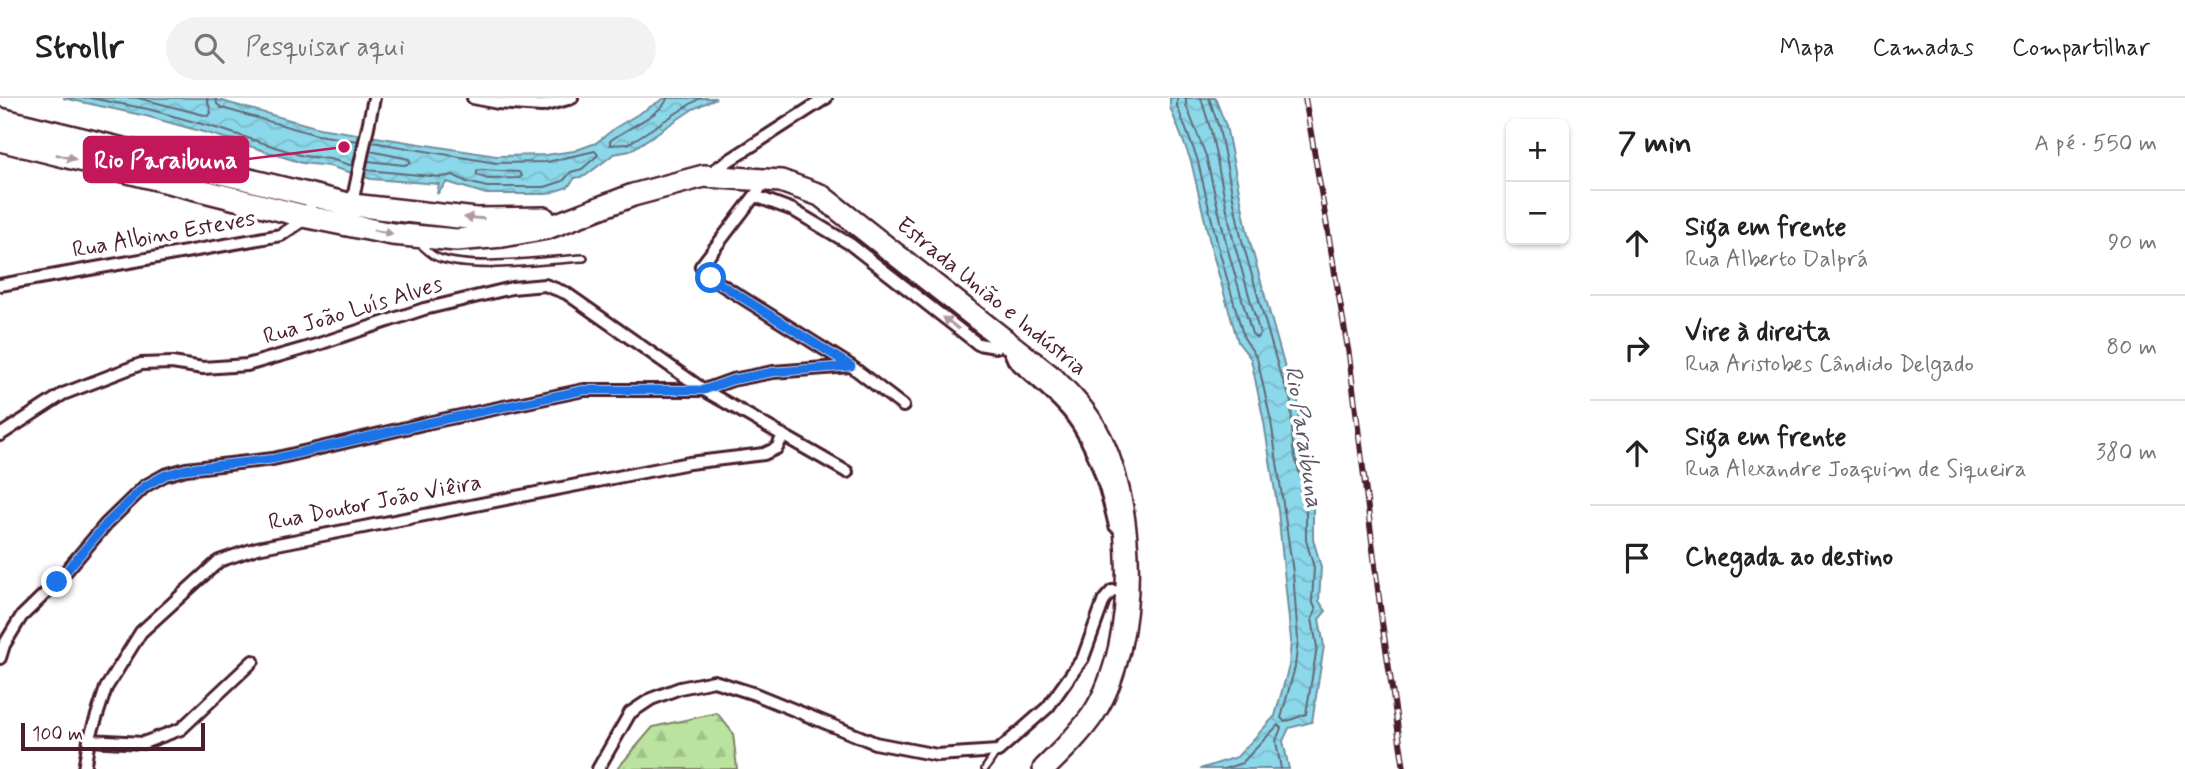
<!DOCTYPE html>
<html lang="pt">
<meta charset="utf-8">
<style>
:root{--surface:#fff;--page:#f2f2f2;--text:#222;--muted:#767676;--line:#e0e0e0}
body{margin:0;font-family:Mynerve,sans-serif;background:var(--page);color:var(--text)}
.controls{position:absolute;right:21px;top:21px;display:grid;overflow:hidden;border-radius:10px;box-shadow:0 2px 5px #0004}
.controls button{width:63px;height:63px;display:grid;place-items:center;padding:0;border:0;border-bottom:2px solid var(--line);background:var(--surface);color:var(--text);font:35px sans-serif}
.scale{position:absolute;left:21px;bottom:18px;width:184px;box-sizing:border-box;padding-left:7px;border:4px solid #4a1f2b;border-top:0;font-size:19px;line-height:24px;white-space:nowrap;color:#4a1f2b;-webkit-text-stroke:5px #fff;paint-order:stroke}
.stop{position:absolute;width:21px;height:21px;margin:-16px;border:5px solid #1a73e8;border-radius:50%;background:#fff}
.stop.end{background:#1a73e8;border-color:#fff;box-shadow:0 2px 7px #0008}
.list{margin:0;padding:0;list-style:none}
h2{display:flex;justify-content:space-between;align-items:center;height:91px;margin:0;padding:0 28px;font-size:30px}
h2 small{font-size:23px;font-weight:400;color:var(--muted)}
.list li{display:grid;grid-template-columns:46px 1fr auto;gap:21px;align-items:center;box-sizing:border-box;height:105px;padding:0 28px;border-top:2px solid var(--line)}
.list b{display:block;font-size:26px;white-space:nowrap}
.list p{margin:0;font-size:23px;white-space:nowrap;color:var(--muted)}
.list em{font-size:23px;font-style:normal;color:var(--muted)}
.icon{flex:none;width:38px;height:38px;fill:none;stroke:currentColor;stroke-width:2;stroke-linecap:round;stroke-linejoin:round}
.map{position:relative;flex:none;width:1590px;height:671px;overflow:hidden}
header{display:flex;align-items:center;gap:42px;box-sizing:border-box;height:98px;padding:0 35px;background:var(--surface);border-bottom:2px solid var(--line)}
header strong{font-size:33px}
nav{display:flex;gap:38px;margin-inline-start:auto;font-size:24px}
.search{width:490px;height:63px;background:var(--page);display:flex;align-items:center;gap:18px;box-sizing:border-box;padding:0 24px;border-radius:38px;color:var(--muted);font-size:26px}
main{display:flex}
aside{flex:1;background:var(--surface)}
.map>svg:first-child{display:block}
.forest{fill:url(#forest-firs);stroke:#828165;stroke-width:2}
.water{fill:url(#water-waves);stroke:#718e9e;stroke-width:2}
.lines{fill:none;stroke-linecap:round;stroke-linejoin:round}
.shore{stroke:#646977;stroke-width:2}
.lane-casing{stroke:#4a1f2b;stroke-width:10}
.street-casing{stroke:#4a1f2b;stroke-width:16}
.highway-casing{stroke:#4a1f2b;stroke-width:26}
.lane{stroke:#fff;stroke-width:5}
.street{stroke:#fff;stroke-width:10}
.highway{stroke:#fff;stroke-width:21}
.rail-casing{stroke:#4a1f2b;stroke-width:6}
.rail{stroke:#fff;stroke-width:3.5;stroke-dasharray:10;stroke-linecap:butt}
.oneway{fill:#ae9aa0}
.route{stroke:#1a73e8;stroke-width:9}
.labels{text-anchor:middle;dominant-baseline:central;stroke-width:7;stroke-linejoin:round;paint-order:stroke}
.street-label{font-size:23px;fill:#4a1f2b;stroke:#fff}
.water-label{font-size:24px;font-style:italic;fill:#5e5664;stroke:#fff}
.leader{fill:none;stroke:#c2185b;stroke-width:2.5}
.callout-dot{fill:#c2185b;stroke:#fff;stroke-width:2.5}
.callout{fill:#c2185b;stroke:#c2185b;stroke-width:2.5}
.callout-label{font-size:24px;text-anchor:middle;font-weight:bold;fill:#fff}
</style>
<header>
<strong>Strollr</strong>
<div class="search"><svg class="icon" aria-label="search" viewBox="0 0 24 24"><circle cx="10" cy="10" r="6"/><path d="M15 15l6 6"/></svg>Pesquisar aqui</div>
<nav><a>Mapa</a><a>Camadas</a><a>Compartilhar</a></nav>
</header>
<main>
<div class="map">
<svg width="1590" height="671" viewBox="0 0 1590 671">
<defs>
<pattern id="forest-firs" width="22" height="20" patternUnits="userSpaceOnUse" patternTransform="scale(1.75)"><rect width="22" height="20" fill="#bae39f"/><path d="M5 1l3.5 6h-7zM16 11l3.5 6h-7z" fill="#a1c289"/></pattern>
<pattern id="water-waves" width="16" height="10" patternUnits="userSpaceOnUse" patternTransform="scale(1.75)"><rect width="16" height="10" fill="#8bd8ea"/><path d="M0 5q4-4 8 0t8 0" fill="none" stroke="#79b9c9"/></pattern>
</defs>
<rect width="100%" height="100%" fill="#fff"/>
<filter id="ink" filterUnits="userSpaceOnUse"><feTurbulence type="fractalNoise" baseFrequency=".0143" numOctaves="2"/><feDisplacementMap in="SourceGraphic" scale="14" xChannelSelector="R" yChannelSelector="G"/><feConvolveMatrix kernelMatrix="1 2 1 2 8 2 1 2 1" color-interpolation-filters="sRGB"/></filter>
<g filter="url(#ink)">
<path class="forest" d="M717 615 733 635 737 671H617L653 629Z"/>
<path class="water" d="M63 0H203L222 3 319 30 496 58 546 57 574 53 596 45 615 30 665 0H716L693 11 630 53 614 56 585 78 575 80 568 89 547 96H486L447 84 437 96 439 86 371 81 329 68 302 65 221 39 146 18Z
M1170 0H1215L1226 28 1248 137 1285 270 1298 301 1300 351 1313 398V441L1321 469 1319 503 1326 513 1319 521 1324 548 1312 624 1289 630 1283 643 1289 671H1200L1237 659 1275 618 1289 568 1291 542 1278 413 1264 324 1251 261 1238 244 1212 153 1191 63 1170 9Z"/>
<g class="lines">
<path class="shore" d="M90 0 148 11 223 32 303 58 330 61 353 68
M138 0 208 18 211 15 207 0
M216 0 217 6 222 10 317 37 358 43
M667 0C666 14 623 32 610 43V47L628 46 700 0
M1177 0V8L1197 60 1219 152 1244 240 1257 260 1271 323 1293 474 1298 542 1295 569 1281 620 1285 624 1306 616 1317 549 1312 521 1316 512 1312 503 1314 470 1306 442V399L1293 352 1291 303 1279 272 1241 139 1219 30 1209 0
M1186 0V7L1206 58 1227 149 1252 236 1257 240 1260 236 1233 141 1211 33 1201 0
M368 63 404 67 411 65 409 61 370 53
M366 72 441 79 453 77 467 84 487 89H545L563 83 571 74 582 71 598 57 595 53 547 64 496 65 372 44
M481 72 519 74 522 78 519 80 488 81 477 77V73Z
M1224 671 1242 665 1278 627 1281 630 1276 643 1281 671"/>
<defs>
<path id="lane" d="M421 147C427 152 432 158 439 160 477 173 542 162 584 160
M985 671 997 653"/>
<path id="street" d="M473 0 498 5 542 8 572 0
M708 76 826 0
M759 92 701 168 711 180 851 268 903 308
M755 98 793 112 850 146 978 246 996 249 1011 244 1010 254 1014 263C1032 280 1055 297 1070 316 1095 348 1106 390 1115 428
M351 110 374 0
M0 187 281 137 308 119 313 96
M0 337 63 296 141 266 172 265 203 270 247 267 313 248 424 211 512 190 545 187 566 195 704 292 847 374
M0 560 4 547 21 519 57 484 106 426 145 388 165 377 186 371 273 361 427 325 584 292H704L732 282 773 274 851 268
M89 642 143 645 181 631 253 563
M84 671 89 642 106 590 141 534 219 463 257 450 689 365 764 356 777 350 783 337
M598 671 630 615 651 601 680 590 714 583 755 596 875 645 937 657 998 653 1048 609 1083 560 1104 502 1112 493 1122 494 1127 498"/>
<path id="highway" d="M0 21 352 107 476 121 544 120
M0 42 308 119 392 136 456 142 503 138 547 130 633 97 704 78 781 83 820 97 1053 280C1068 295 1083 310 1094 328 1137 401 1140 543 1094 615 1080 636 1061 654 1044 671"/>
</defs>
<use href="#lane" class="lane-casing"/>
<use href="#street" class="street-casing"/>
<use href="#highway" class="highway-casing"/>
<use href="#lane" class="lane"/>
<use href="#street" class="street"/>
<use href="#highway" class="highway"/>
<defs>
<path id="rail" d="M1305 0 1349 257 1382 524 1404 671"/>
</defs>
<use href="#rail" class="rail-casing"/>
<use href="#rail" class="rail"/>
</g>
<defs><path id="oneway-solid" d="M-6-.8H1V-3.2L6.5 0L1 3.2V.8H-6Z" transform="scale(1.75)"/></defs>
<g class="oneway">
<use href="#oneway-solid" transform="translate(66 59) rotate(14)"/>
<use href="#oneway-solid" transform="translate(474 120) rotate(-176)"/>
<use href="#oneway-solid" transform="translate(383 134) rotate(11)"/>
<use href="#oneway-solid" transform="translate(951 225) rotate(-143)"/>
</g>
</g>
<g class="lines" filter="url(#ink)">
<path class="route" d="M57 484 106 426 145 388 165 377 186 371 273 361 427 325 584 292H704L732 282 773 274 851 268 711 180"/>
</g>
<g class="labels">
<g class="street-label">
<text transform="translate(164 137) rotate(-10)">Rua Albino Esteves</text>
<text transform="translate(991 199) rotate(39)">Estrada União e Indústria</text>
<text transform="translate(353 213) rotate(-17)">Rua João Luís Alves</text>
<text transform="translate(375 405) rotate(-11)">Rua Doutor João Viêira</text>
</g>
<g class="water-label">
<text transform="translate(1303 339) rotate(81)">Rio Paraibuna</text>
</g>
</g>
<path class="leader" d="M344 49L248 61"/>
<circle class="callout-dot" cx="344" cy="49" r="7"/>
<rect class="callout" x="84" y="39" width="164" height="45" rx="7"/>
<g class="callout-label">
<text x="166" y="70">Rio Paraibuna</text>
</g>
</svg>
<div class="controls">
<button>+</button>
<button>−</button>
</div>
<div class="scale">100 m</div>
<div class="stop" style="left:711px;top:180px"></div>
<div class="stop end" style="left:57px;top:484px"></div>
</div>
<aside>
<h2>7 min<small>A pé · 550 m</small></h2>
<ul class="list">
<li><svg class="icon" aria-label="ahead" viewBox="0 0 24 24"><path d="M12 20V5M6 11l6-6 6 6"/></svg><div><b>Siga em frente</b><p>Rua Alberto Dalprá</p></div><em>90 m</em></li>
<li><svg class="icon" aria-label="right" viewBox="0 0 24 24"><path d="M7 20v-9h11M14 6l5 5-5 5"/></svg><div><b>Vire à direita</b><p>Rua Aristobes Cândido Delgado</p></div><em>80 m</em></li>
<li><svg class="icon" aria-label="ahead" viewBox="0 0 24 24"><path d="M12 20V5M6 11l6-6 6 6"/></svg><div><b>Siga em frente</b><p>Rua Alexandre Joaquim de Siqueira</p></div><em>380 m</em></li>
<li><svg class="icon" aria-label="arrive" viewBox="0 0 24 24"><path d="M6 21V4h12l-3 4 3 4H6"/></svg><div><b>Chegada ao destino</b></div></li>
</ul>
</aside>
</main>
